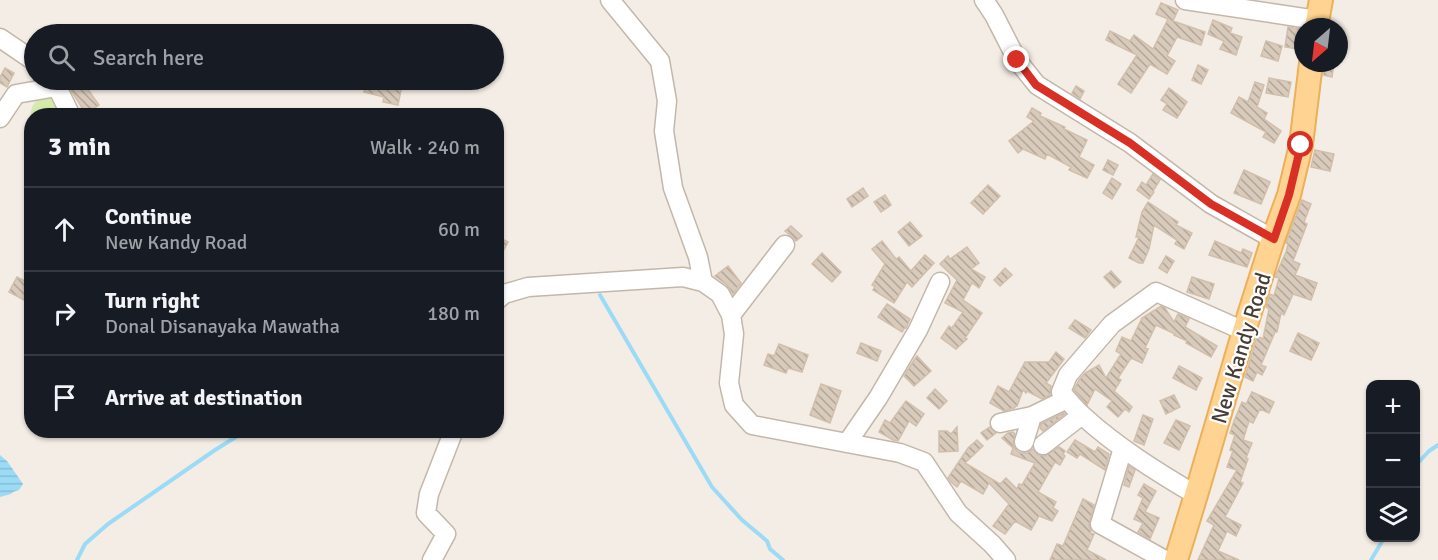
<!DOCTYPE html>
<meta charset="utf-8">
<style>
:root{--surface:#171b24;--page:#20242c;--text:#f1f3f6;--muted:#9ea1a6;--line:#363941}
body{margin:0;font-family:Signika,sans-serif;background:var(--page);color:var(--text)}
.controls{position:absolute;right:18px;bottom:18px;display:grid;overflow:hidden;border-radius:12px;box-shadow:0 2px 4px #0004}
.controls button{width:54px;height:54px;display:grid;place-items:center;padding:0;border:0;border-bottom:2px solid var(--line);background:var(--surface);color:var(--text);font:30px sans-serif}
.compass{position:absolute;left:1294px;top:18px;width:54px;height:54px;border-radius:50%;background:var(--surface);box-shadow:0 2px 4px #0004;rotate:208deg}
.stop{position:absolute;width:18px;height:18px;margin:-14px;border:4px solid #d93025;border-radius:50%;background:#fff}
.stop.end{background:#d93025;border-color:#fff;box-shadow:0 2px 6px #0008}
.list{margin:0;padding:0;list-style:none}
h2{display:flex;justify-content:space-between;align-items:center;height:78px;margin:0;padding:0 24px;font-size:26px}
h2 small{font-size:20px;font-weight:400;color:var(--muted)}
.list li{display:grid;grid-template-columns:39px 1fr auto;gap:18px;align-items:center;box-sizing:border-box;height:84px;padding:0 24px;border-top:2px solid var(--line)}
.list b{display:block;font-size:22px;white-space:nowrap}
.list p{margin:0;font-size:20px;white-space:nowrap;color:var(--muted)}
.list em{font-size:20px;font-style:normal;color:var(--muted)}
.icon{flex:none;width:33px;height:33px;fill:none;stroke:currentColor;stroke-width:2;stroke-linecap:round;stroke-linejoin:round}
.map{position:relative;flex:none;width:1438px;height:560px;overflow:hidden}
.search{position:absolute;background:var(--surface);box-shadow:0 2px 4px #0004;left:24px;top:24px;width:480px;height:66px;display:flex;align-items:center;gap:15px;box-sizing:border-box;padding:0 21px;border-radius:33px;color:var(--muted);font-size:22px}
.panel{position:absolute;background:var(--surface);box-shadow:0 2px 4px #0004;left:24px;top:108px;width:480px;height:330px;border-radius:24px}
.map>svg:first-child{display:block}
.green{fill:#d5ebaa}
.water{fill:url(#water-rules)}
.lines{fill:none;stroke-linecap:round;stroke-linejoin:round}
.stream{stroke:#9cdbf5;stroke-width:4}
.building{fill:url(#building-back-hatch);stroke:#d1bfac;stroke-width:1.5}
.minor-casing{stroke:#c3b7aa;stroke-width:21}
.major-casing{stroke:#ecb05a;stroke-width:26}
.minor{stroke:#fff;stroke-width:18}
.major{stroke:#ffd492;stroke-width:22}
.route{stroke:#d93025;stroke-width:8}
.labels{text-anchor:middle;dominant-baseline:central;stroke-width:4.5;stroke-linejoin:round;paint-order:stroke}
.street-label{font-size:22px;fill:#473d34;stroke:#fff}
</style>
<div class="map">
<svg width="1438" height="560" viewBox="0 0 1438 560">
<defs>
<pattern id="water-rules" width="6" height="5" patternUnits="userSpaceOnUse" patternTransform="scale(1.5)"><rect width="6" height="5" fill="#9cdbf5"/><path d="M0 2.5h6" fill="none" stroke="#88bdd3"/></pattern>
<pattern id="building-back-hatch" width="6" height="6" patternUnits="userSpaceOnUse" patternTransform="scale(1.5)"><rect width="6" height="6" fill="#d9cbbc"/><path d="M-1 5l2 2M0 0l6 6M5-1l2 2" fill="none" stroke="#b2a69a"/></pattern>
</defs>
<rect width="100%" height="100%" fill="#f4ede5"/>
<path class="green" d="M45 95 55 97 65 115 32 116 31 119C30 106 34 101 45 95Z"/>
<path class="water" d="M0 455 7 461 23 484 19 490 13 492 11 494 0 497Z"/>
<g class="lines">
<path class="stream" d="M600 295 712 487 742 520 767 541 770 549 783 560
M1416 465 1429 451 1438 445
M77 560 85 544 108 524 215 450 247 430
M1371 560 1384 538"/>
</g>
<path class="building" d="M1161 3 1178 10 1173 21 1205 32 1201 45 1177 37 1167 56 1175 61 1167 74 1150 64 1131 93 1118 84 1137 55 1106 40 1110 31 1130 41 1134 35 1153 49 1168 19 1156 14Z
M1213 20 1232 28 1230 33 1242 37 1236 55 1220 49 1224 41 1208 34Z
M1288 27 1300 29 1297 49 1285 47Z
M1266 41 1282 46 1278 61 1261 56Z
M1324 63H1334L1332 77 1323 75Z
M1198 65 1208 70 1201 84 1192 80Z
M5 68 14 73 7 87 0 83V77Z
M1269 78 1291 82 1288 97 1266 93Z
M367 80H403L398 105 383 102 384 97 364 92Z
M82 81 99 105 86 114 70 89Z
M1255 82 1264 85 1257 107 1267 113 1264 119 1281 131 1274 143 1263 137 1266 132 1231 113 1239 97 1248 102Z
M1076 86 1084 91 1080 99 1072 93Z
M1169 88 1187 102 1177 118 1163 110 1167 104 1161 100Z
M1032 108 1041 113 1040 116 1065 127 1064 129 1087 140 1079 157 1094 165 1087 178 1069 170 1071 167 1047 154 1045 159 1023 149 1018 153 1009 141 1034 121 1027 117Z
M1315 150 1334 154 1330 171 1311 167Z
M1108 160 1118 165 1113 175 1103 170Z
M1244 170 1270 182 1261 204 1234 193Z
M1153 174 1160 180 1153 191 1154 192 1149 199 1137 190 1142 182 1146 185Z
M1112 178 1121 184 1112 199 1103 193Z
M988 185 1000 196 983 214 971 203Z
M863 188 868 196 852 207 847 199Z
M885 195 891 205 881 212 874 202Z
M1302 200 1311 204 1304 222 1307 224 1293 261 1300 264 1295 275 1317 283 1311 300 1293 294 1284 315 1281 313 1277 332H1275L1261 365 1266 367 1262 375 1257 372 1253 381 1245 377 1257 336 1263 339 1269 309 1266 307 1270 294 1274 296 1279 278 1275 277 1286 252 1288 244 1286 243Z
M1148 202 1178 222 1176 225 1192 233 1184 249 1175 244 1177 240 1154 225 1149 249 1143 263H1139L1129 258 1139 237H1136L1142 212Z
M910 222 922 236 909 246 898 232Z
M791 226 802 236 796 241 792 237 785 231Z
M496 236 508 242 496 264Z
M882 241 896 259 899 257 911 271 925 255 934 263 912 287 907 282 894 303 873 290 875 286 872 285 885 264 872 249Z
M1215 241 1241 253 1243 249 1252 253 1247 267 1209 255Z
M967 247 979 263 971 269 985 277 979 288 972 283 963 300 982 313 965 338 967 339 956 349 941 338 949 326 952 328 963 312 945 303 957 280 940 264 948 256 950 259Z
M822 253 841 272 832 282 812 264Z
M1166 256 1174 261 1167 273 1159 268Z
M728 266 741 283 733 294 727 285 715 276Z
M1005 268 1012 275 1000 286 994 280Z
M1111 271 1121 282 1114 288 1104 277Z
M17 277 32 285V291L26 301 9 292Z
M1192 277 1214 284 1209 299 1187 292Z
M887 304 910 319 906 328 905 327 902 332 878 317Z
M1161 306 1165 308 1174 322 1178 314 1189 319 1185 327 1217 346 1211 357 1186 343 1187 341 1174 335 1175 334 1156 325 1145 348 1148 349 1142 363 1131 358 1118 378 1121 380 1114 391 1132 407 1129 412 1125 409 1118 417 1107 407 1112 401 1095 389 1087 405 1074 390 1079 380 1085 373 1099 365 1106 378 1121 354 1116 351 1122 337 1131 341 1142 318Z
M1075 320 1091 330 1085 338 1069 328Z
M1298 333 1319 343 1311 360 1290 351Z
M861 343 881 351 877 361 857 353Z
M779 344 808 355 802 372 788 368 786 373 764 365 768 354 774 356Z
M1056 352 1064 359 1046 383 1051 386 1050 395 1042 399 1027 391 1026 393 1023 390 1017 406H1016L1014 408 1004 411 990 403 998 386 1009 392 1025 362H1049Z
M917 356 931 371 914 386 904 376 914 360Z
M1179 366 1202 378 1196 390 1173 378Z
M821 384 841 391 830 423 810 415Z
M935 389 947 401 939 409 927 398Z
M1252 392 1274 402 1269 413 1260 409 1253 423 1249 421 1243 440 1252 443 1246 458 1248 459 1240 482 1243 483 1225 517 1241 525 1236 536 1227 531 1218 551 1239 560H1198L1214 525 1207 521 1237 470 1227 467 1233 451 1230 450 1235 435 1230 433 1234 421 1242 402 1246 404Z
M1174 395 1180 407 1166 414 1160 401Z
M906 401 924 414 916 426 909 421 898 441 893 440 879 432 885 420 890 423Z
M1064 413 1065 414 1043 431 1040 428 1041 424Z
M1143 415 1153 419 1144 445 1134 441Z
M1176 420 1190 426 1179 450 1164 443Z
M957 427 958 451 939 452V431H947L951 434Z
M990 427 996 433 987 440 981 433Z
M1013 432 1015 434 1013 445 1016 450 1020 453H1027L1033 449 1038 455 1045 456 1059 447 1065 451 1063 454 1065 456 1060 465 1055 462 1038 492 1056 502 1053 508 1058 511 1052 521 1039 516 1031 530 1015 521 1005 534 993 526 1009 504 989 483 983 494 961 481 957 487 952 483 948 478 968 448 977 440 983 446 965 463 1000 484 1006 478 1017 489 1019 484 1022 485 1035 463 1011 454 1013 448 1002 438 1008 433Z
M1075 440 1095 452 1098 447 1109 454 1105 470 1080 454 1077 458 1067 452Z
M1129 466 1135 470 1129 487 1124 485Z
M1144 484 1156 491 1145 512 1159 518 1150 539 1138 532 1143 523 1134 519 1143 498 1138 495Z
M1083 499 1094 505 1089 525 1091 531 1090 533 1094 534 1087 550 1106 560H1050L1057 544 1063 546Z"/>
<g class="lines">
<defs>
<path id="minor" d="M610 0 660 61 667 101 664 131 673 188 698 257 703 282
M984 0 994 15 1017 60 1037 85 1130 143 1211 204 1273 239
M1185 0 1317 20
M0 38 34 61
M51 80 57 87 71 116
M0 118 16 94 57 87
M496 301 504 294 528 287 683 277 703 282 720 294 731 315 734 334 729 383 734 405 752 425 900 453 924 462 958 513 992 544 1006 560
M731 315 785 245
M1000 423 1032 416 1067 399
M1024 442 1032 416
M847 443 878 398 918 330 940 282
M1043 445 1082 415
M1123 448 1100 524 1165 560
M1196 495C1157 472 1117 447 1083 416 1075 409 1068 400 1061 392L1068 375 1112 324 1156 292 1244 331
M432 560 446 534 426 513 429 494 454 430"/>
<path id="major" d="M1316 27 1321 0
M1176 560 1196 495 1244 331 1273 239 1289 195 1301 145 1311 63"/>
</defs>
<use href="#minor" class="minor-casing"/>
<use href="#major" class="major-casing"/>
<use href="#minor" class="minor"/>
<use href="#major" class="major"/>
</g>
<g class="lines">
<path class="route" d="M1017 60 1036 85 1130 143 1211 204 1274 239 1289 195 1301 145"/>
</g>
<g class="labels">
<g class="street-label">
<text transform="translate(1241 348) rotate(-73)">New Kandy Road</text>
</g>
</g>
</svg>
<div class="controls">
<button>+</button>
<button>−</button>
<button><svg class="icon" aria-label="layers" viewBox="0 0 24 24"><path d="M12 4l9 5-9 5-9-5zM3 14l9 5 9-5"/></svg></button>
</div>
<svg class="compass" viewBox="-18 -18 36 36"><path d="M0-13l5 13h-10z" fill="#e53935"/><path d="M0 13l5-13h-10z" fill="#9ea1a6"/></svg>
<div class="stop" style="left:1301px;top:145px"></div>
<div class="stop end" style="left:1017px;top:60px"></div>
<div class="search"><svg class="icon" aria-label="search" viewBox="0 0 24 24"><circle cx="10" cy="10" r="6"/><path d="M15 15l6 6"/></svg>Search here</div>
<section class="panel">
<h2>3 min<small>Walk · 240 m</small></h2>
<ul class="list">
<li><svg class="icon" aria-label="ahead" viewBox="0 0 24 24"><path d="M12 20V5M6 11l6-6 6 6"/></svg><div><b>Continue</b><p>New Kandy Road</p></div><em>60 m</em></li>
<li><svg class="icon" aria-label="right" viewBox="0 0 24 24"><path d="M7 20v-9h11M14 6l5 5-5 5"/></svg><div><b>Turn right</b><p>Donal Disanayaka Mawatha</p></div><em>180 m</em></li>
<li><svg class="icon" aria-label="arrive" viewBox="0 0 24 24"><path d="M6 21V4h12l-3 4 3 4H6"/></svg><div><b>Arrive at destination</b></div></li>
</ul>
</section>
</div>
